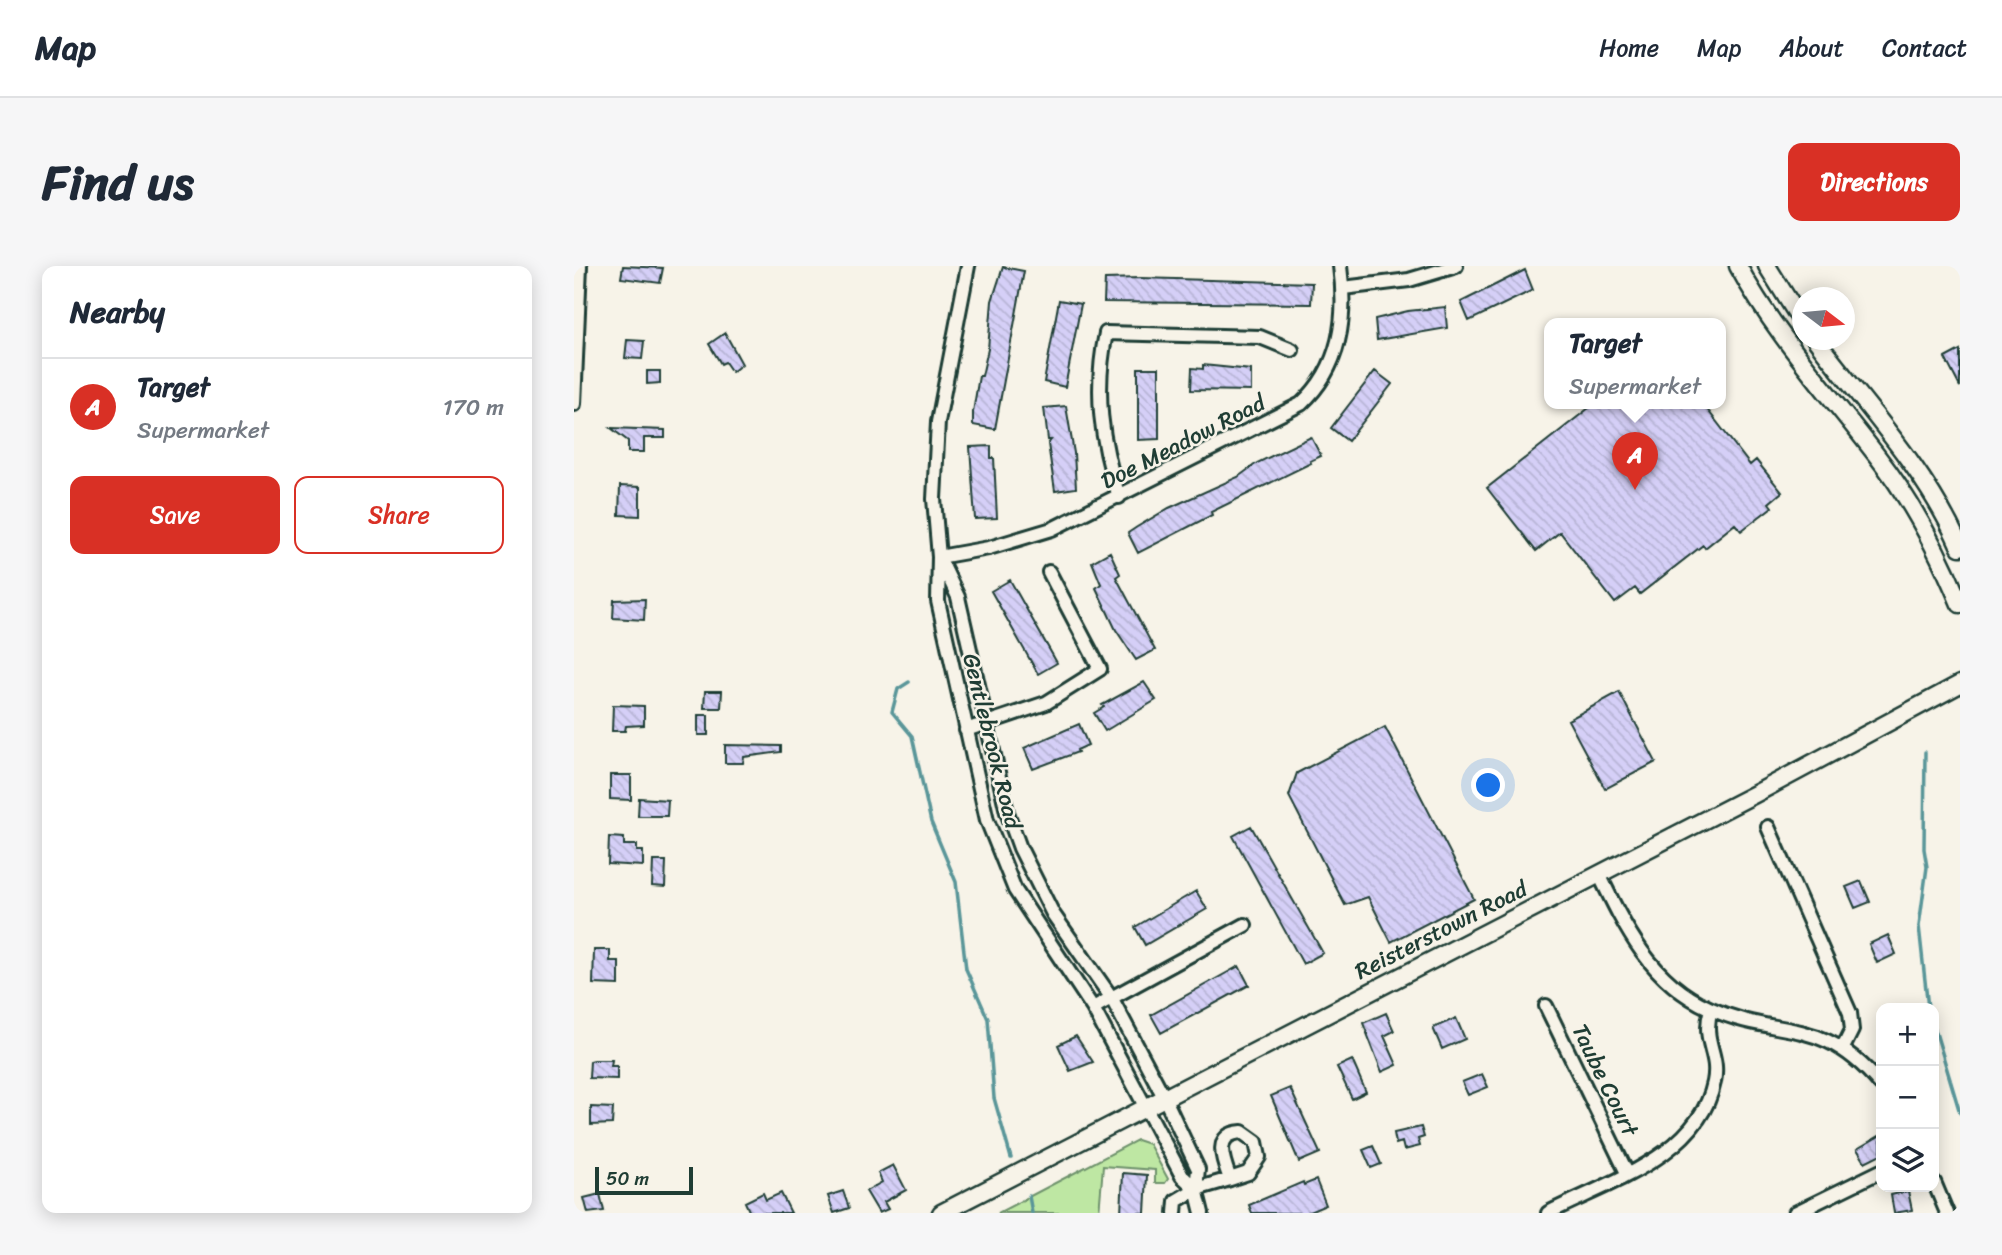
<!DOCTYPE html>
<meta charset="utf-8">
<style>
:root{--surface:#fff;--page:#f6f6f7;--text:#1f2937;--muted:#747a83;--line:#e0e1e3;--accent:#d93025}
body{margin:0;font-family:Sriracha,sans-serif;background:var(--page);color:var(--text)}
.controls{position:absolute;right:21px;bottom:21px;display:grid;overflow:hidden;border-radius:14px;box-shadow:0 4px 18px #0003}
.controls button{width:63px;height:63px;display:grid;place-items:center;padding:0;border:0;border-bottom:2px solid var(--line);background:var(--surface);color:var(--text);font:35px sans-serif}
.compass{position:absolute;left:1218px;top:21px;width:63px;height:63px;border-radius:50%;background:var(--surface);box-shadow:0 4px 18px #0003;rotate:106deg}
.scale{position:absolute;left:21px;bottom:18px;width:98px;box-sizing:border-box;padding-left:7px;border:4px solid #1f3d34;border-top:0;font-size:19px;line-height:24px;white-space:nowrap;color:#1f3d34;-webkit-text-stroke:5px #f7f3e8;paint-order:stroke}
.you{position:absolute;left:915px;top:520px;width:24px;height:24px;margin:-18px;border:5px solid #fff;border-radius:50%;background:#1a73e8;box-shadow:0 0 0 10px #1a73e833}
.badge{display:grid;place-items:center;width:46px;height:46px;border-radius:50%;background:var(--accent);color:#fff;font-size:23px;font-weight:700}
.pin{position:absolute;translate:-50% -58px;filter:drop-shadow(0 2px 4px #0008)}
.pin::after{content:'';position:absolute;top:37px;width:24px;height:21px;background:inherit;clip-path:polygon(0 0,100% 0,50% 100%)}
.popup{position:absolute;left:970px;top:52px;width:182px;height:91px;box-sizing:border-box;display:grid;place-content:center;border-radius:14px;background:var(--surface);filter:drop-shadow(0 2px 5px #0005);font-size:23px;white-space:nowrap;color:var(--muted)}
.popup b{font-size:26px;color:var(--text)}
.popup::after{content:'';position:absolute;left:50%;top:100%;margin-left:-14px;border:14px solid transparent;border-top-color:var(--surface)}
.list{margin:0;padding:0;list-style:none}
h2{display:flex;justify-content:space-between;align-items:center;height:91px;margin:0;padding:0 28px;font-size:30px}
h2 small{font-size:23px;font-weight:400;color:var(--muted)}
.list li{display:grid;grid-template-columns:46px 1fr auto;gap:21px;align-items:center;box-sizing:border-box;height:98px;padding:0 28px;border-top:2px solid var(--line)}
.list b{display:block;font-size:26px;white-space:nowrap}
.list p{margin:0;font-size:23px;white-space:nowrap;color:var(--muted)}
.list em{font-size:23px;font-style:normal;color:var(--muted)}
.actions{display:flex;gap:14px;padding:21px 28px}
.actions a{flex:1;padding:16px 0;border:2px solid var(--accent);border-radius:14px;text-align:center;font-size:24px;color:var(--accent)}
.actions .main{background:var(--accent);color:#fff}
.icon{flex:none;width:38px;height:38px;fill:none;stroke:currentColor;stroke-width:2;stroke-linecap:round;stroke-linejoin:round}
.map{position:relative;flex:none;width:1386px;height:947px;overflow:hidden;border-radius:14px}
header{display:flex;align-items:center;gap:42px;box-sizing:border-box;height:98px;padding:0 35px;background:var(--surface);border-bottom:2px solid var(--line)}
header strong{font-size:33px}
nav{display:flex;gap:38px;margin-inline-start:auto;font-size:24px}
.intro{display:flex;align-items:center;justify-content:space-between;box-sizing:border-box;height:168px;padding:0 42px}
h1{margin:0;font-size:49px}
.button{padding:18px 32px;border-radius:14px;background:var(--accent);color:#fff;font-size:24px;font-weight:700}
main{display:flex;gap:42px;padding:0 42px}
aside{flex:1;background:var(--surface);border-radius:14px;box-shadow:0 4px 18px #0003}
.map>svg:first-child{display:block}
.park{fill:#bee7a3;stroke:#6e926c;stroke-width:2}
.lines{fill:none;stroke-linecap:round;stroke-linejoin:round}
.stream{stroke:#5a9699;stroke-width:3.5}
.building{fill:url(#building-back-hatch);stroke:#1f3d34;stroke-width:2}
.minor-casing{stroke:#1f3d34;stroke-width:18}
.major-casing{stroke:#1f3d34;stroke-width:21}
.minor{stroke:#f7f3e8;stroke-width:12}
.major{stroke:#f7f3e8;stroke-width:16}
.labels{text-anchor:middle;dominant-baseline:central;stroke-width:5;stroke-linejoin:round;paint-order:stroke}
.street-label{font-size:23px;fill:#1f3d34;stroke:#f7f3e8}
</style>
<header>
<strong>Map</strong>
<nav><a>Home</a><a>Map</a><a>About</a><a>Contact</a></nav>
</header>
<div class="intro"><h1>Find us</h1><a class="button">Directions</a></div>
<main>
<aside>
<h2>Nearby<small></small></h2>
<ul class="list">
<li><span class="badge">A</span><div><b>Target</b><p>Supermarket</p></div><em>170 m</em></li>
</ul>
<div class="actions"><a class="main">Save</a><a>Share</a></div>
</aside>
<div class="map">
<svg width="1386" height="947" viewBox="0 0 1386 947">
<defs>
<pattern id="building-back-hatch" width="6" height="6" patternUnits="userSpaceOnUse" patternTransform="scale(1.75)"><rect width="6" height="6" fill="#d5cff7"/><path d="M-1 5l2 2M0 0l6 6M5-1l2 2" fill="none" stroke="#b6b3d4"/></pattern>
</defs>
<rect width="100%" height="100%" fill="#f7f3e8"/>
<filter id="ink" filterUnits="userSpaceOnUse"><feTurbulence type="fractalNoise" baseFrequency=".0143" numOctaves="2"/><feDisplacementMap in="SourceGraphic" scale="14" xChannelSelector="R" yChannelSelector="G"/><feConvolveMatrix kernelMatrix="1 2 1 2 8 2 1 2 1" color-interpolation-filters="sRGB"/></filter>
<g filter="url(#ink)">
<path class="park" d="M563 874 575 878 594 913 591 917H581V904L529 900 525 947H424Z"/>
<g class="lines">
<path class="stream" d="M335 416 324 423 318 446 338 470 357 556 382 616 392 703 414 753 420 832 437 892
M1351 486 1350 583 1353 601 1345 660 1354 742
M1360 760 1386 847
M455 930 458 947"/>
</g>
<path class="building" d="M49 0 89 2 86 17 47 12Z
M429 1 450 5 421 163 399 159V146L405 110H408L414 83 418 35Z
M951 4 959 24 895 55 887 36Z
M566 12 738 17 737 38 530 36 531 13Z
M485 34 507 38 491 121 470 116Z
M871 41 873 62 803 74 801 53 834 45Z
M151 67 168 98 158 106 151 96 147 98 135 78Z
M53 74 70 75 68 93 51 92Z
M1386 84V121L1371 92Z
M629 99 677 104V125L617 124 618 102 629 103Z
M564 102H585V173L564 174Z
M73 105H86V117L73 118Z
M801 105 818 118 774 175 757 162Z
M1020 138H1129L1176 199 1182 194 1208 226 1195 237 1198 241 1167 265 1161 258 1131 282 1129 279 1066 328 1061 322 1041 337 986 266 962 285 913 222Z
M492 140 500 187 502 222 481 225 474 178 477 174H474L470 142Z
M37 162 91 164V172H70V186H54V175Z
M737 171 747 190 736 195 737 197 637 246 638 249 564 287 554 267 563 261 595 242 664 211 683 197Z
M417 180V192H420L423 252 401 253 396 181Z
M46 220 66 221V250L45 249Z
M536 286 546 308 542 311 581 384 562 394 542 364 522 322 527 318 518 296Z
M436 314 483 397 464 408 417 325Z
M71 333 70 354 39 352 40 334Z
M570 416 582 434 531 465 520 447 530 441 528 439Z
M131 425H148L147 442H130Z
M1045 426 1082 496 1031 523 994 454Z
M39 439 70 440V459L52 460 51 465H38Z
M124 449H134V469H124Z
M505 458 514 479 503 484 504 486 459 503 450 482Z
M811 461 900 633 817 676 794 631 771 639 715 530 723 507Z
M151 479 207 480V486L170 491 169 497H151Z
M36 509H57V534L36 533Z
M65 532 94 534 93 550H64Z
M677 560 749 687 729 698 659 570Z
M35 571 50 572V579H63V585H69V600L34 598Z
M79 595H92L91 621 78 620Z
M1287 615 1296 636 1281 642 1272 621Z
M622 625 633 643 571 679 561 661Z
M1314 669 1322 688 1303 697 1295 678Z
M20 684H36V695H45V719L19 718Z
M665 700 675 719 587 767 577 749Z
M812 747 820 765 810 770 823 799 808 806 789 757Z
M882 752 891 773 868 783 859 762Z
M502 770 519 796 496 805 484 779Z
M20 794H38L37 800H43V813L15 812 16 795Z
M778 794 792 826 778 833 763 801Z
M908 808 914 821 894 829 888 816Z
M716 822 746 887 725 896 697 830Z
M17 841 39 842 38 858 17 859Z
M847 861 850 871 844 873 846 880 830 884 828 876 822 878 820 867Z
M1307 869V888L1291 896 1283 883Z
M799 880 807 898 797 902 789 884Z
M319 899 332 924 310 936 314 943 305 947 292 925 308 916 304 907Z
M549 907 573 909 571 947H547Z
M742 914 752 939 733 947H678L675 939 729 916 730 919Z
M269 925 275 942 260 947 254 930Z
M1334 925 1338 944 1320 947 1317 929Z
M189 927 192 934 207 927 217 947H176L171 936Z
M26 928 30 945 14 947 10 932Z"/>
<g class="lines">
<defs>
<path id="minor" d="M394 0 364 156 360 233 365 291 364 335 413 554 441 624 519 742 608 910 622 923
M769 22 835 14 882 0
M0 138 6 0
M545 231C527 175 520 125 532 67L686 71 718 84
M365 291 415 282 478 263 727 138C767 101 773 52 766 0
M366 293 384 331 433 546 446 582 479 648 537 731 590 831 624 903 622 923 628 947
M392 464 472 437 526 403 475 306
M1194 561 1276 747 1278 764 1269 782
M1025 608C1051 662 1077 716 1135 742 1205 774 1247 747 1307 819
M972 740 1053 907
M519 742 671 659
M1360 916 1373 947
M601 947 602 935 622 923 656 913C649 894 638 868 668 866L682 876 685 891 674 907 656 913
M974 947C1032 917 1125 890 1140 816 1146 787 1127 776 1137 743
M1221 947 1307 905"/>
<path id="major" d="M1164 0C1201 69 1255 127 1303 190 1338 235 1364 285 1386 338
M1193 0 1228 56
M1242 74C1292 141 1352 203 1386 281
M367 947 1181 528 1386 418"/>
</defs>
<use href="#minor" class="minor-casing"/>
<use href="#major" class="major-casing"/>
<use href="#minor" class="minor"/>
<use href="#major" class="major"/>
</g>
</g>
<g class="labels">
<g class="street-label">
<text transform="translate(609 176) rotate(-27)">Doe Meadow Road</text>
<text transform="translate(418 475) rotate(76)">Gentlebrook Road</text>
<text transform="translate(867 664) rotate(-27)">Reisterstown Road</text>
<text transform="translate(1031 814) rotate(64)">Taube Court</text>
</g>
</g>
</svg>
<div class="controls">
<button>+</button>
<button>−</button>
<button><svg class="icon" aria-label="layers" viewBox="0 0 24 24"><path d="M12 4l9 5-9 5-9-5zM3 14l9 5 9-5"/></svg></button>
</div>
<svg class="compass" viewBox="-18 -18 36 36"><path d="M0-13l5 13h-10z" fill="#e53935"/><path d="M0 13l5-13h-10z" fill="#747a83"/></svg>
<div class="scale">50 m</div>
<div class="you"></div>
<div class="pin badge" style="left:1061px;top:224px">A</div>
<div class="popup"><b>Target</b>Supermarket</div>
</div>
</main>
